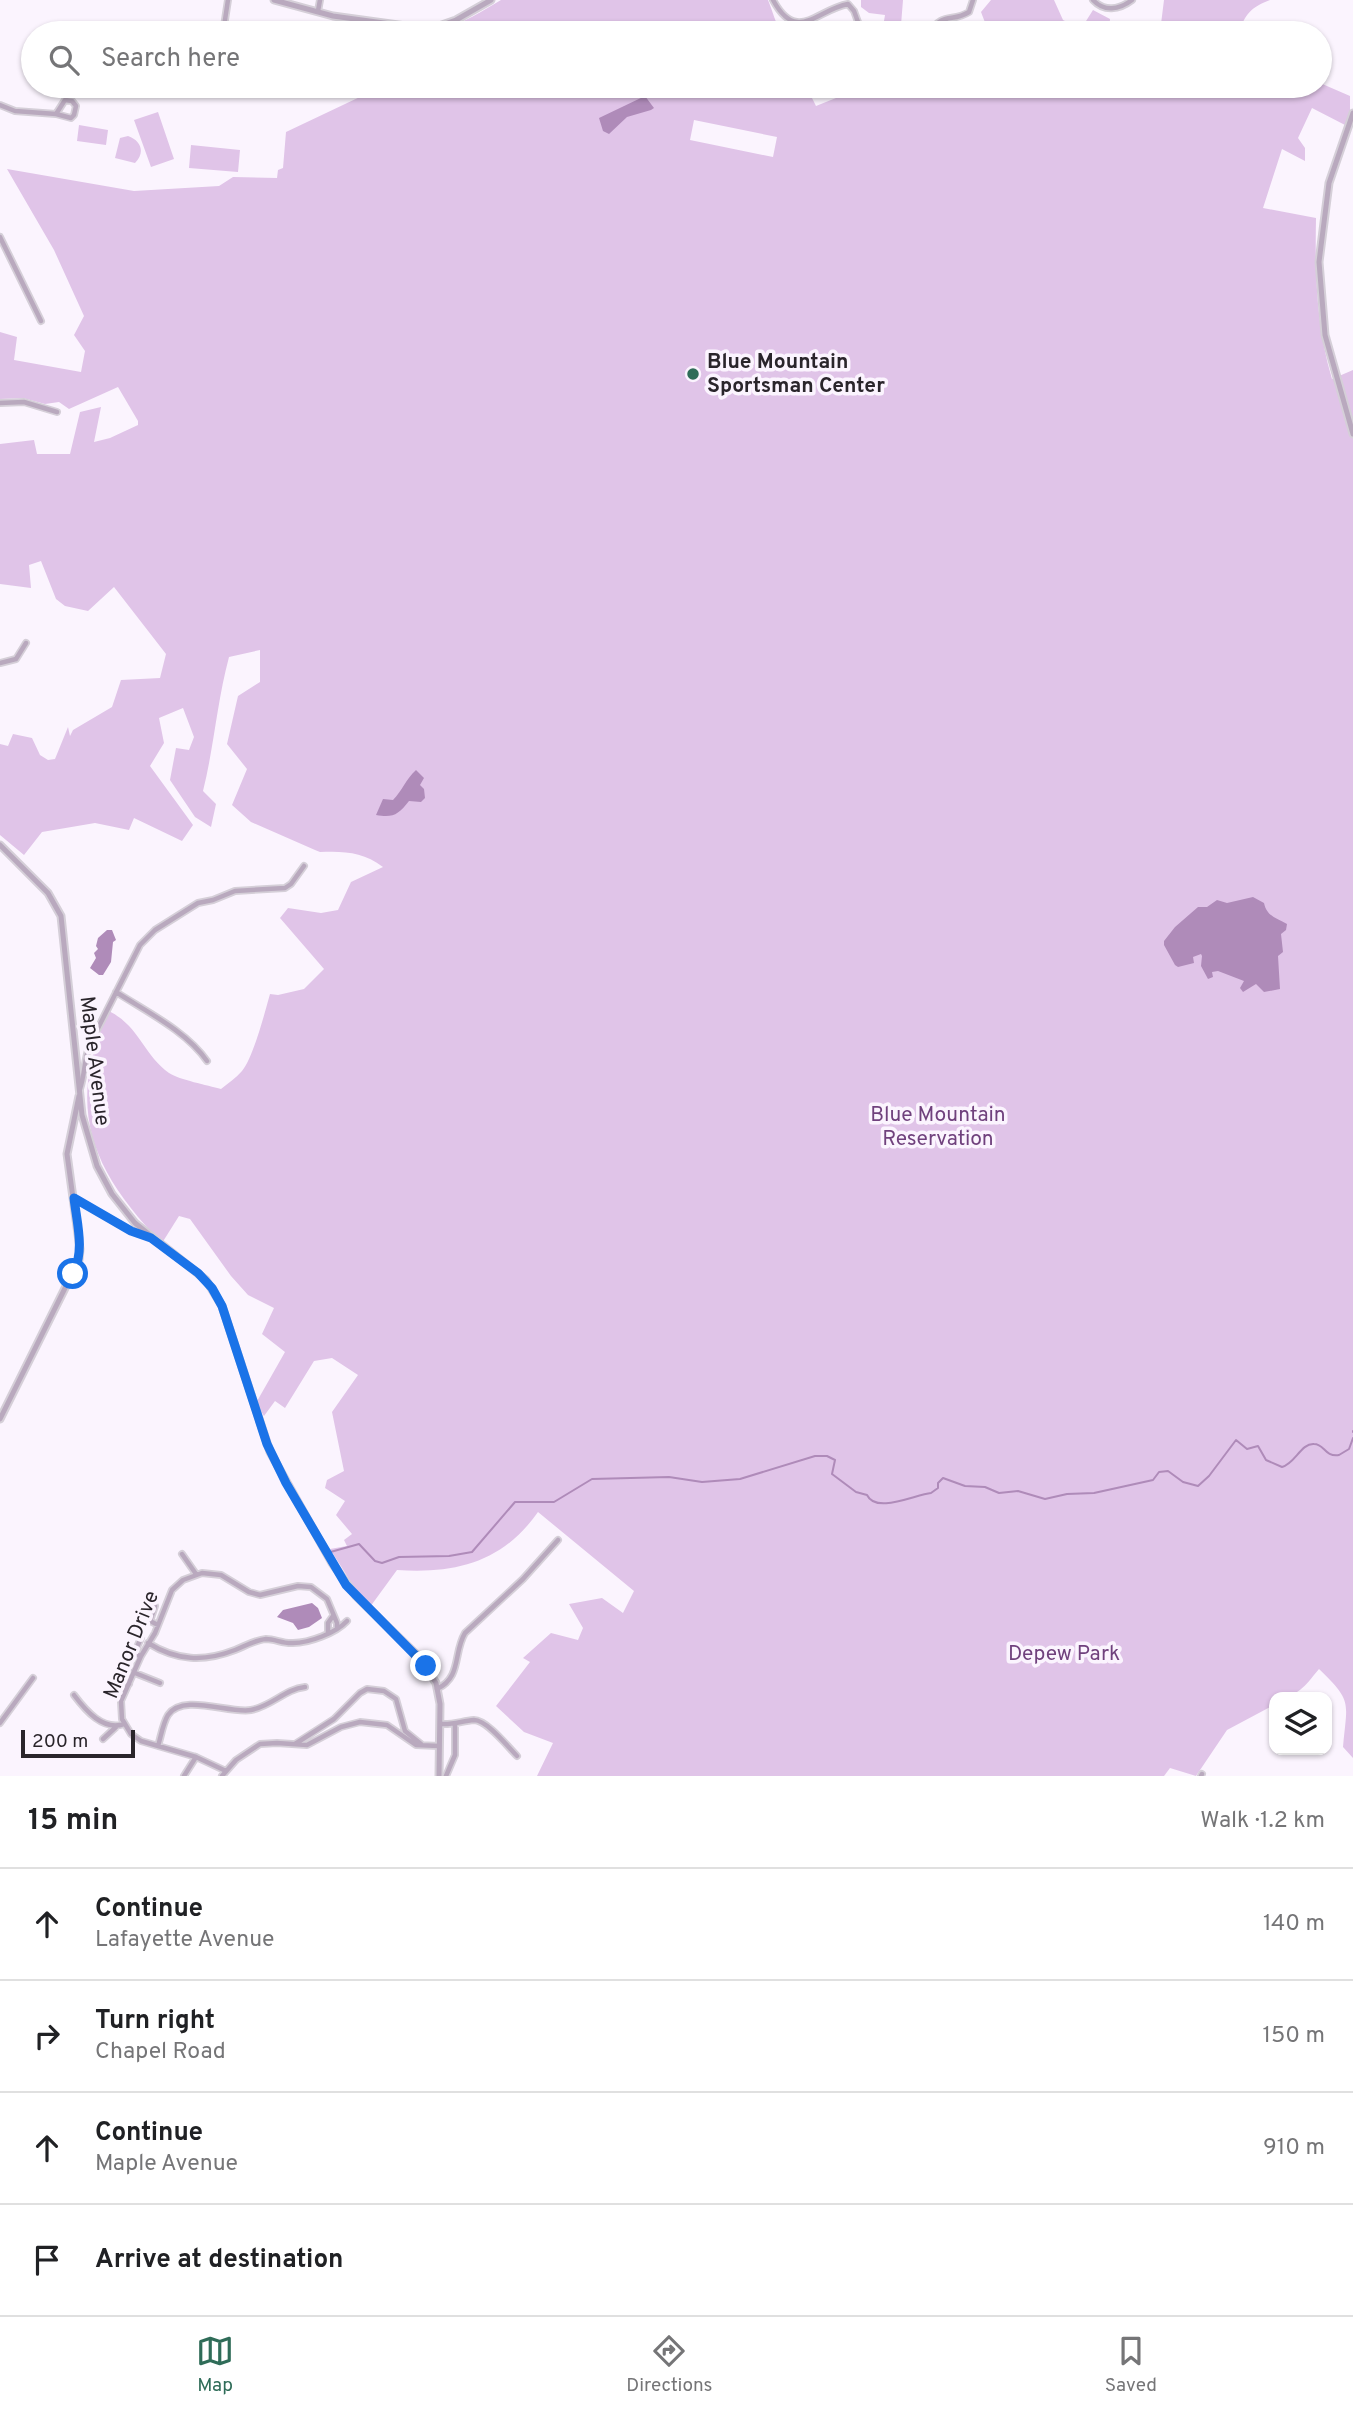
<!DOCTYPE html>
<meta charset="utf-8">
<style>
:root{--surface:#fff;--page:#f6f6f6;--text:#202124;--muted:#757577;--line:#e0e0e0;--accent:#2f6c58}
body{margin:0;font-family:Overpass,sans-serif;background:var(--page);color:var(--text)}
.controls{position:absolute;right:21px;bottom:21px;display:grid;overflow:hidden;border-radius:14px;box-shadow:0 2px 5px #0004}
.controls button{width:63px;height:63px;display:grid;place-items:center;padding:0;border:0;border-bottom:2px solid var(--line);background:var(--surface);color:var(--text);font:35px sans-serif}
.scale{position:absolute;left:21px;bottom:18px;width:114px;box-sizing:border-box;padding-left:7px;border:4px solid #2a252b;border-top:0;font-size:19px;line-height:24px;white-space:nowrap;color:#2a252b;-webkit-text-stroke:5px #fbf4fe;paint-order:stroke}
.stop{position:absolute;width:21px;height:21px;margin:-16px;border:5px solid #1a73e8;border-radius:50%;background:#fff}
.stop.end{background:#1a73e8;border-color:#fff;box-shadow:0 2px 7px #0008}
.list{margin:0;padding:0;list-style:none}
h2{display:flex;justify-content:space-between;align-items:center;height:91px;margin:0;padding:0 28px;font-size:30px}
h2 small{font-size:23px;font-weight:400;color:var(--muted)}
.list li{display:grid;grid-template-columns:46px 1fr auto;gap:21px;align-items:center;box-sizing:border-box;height:112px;padding:0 28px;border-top:2px solid var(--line)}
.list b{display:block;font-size:26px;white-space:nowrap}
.list p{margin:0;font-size:23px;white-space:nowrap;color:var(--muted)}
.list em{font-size:23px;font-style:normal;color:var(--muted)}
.icon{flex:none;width:38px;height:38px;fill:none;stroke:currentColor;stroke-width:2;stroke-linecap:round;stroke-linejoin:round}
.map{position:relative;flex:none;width:1353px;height:1776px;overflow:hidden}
.search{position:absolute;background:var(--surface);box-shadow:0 2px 5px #0004;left:21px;right:21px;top:21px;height:77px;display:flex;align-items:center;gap:18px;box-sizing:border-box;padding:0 24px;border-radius:38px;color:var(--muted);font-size:26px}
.sheet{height:539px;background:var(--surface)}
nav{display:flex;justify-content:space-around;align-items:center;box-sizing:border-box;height:98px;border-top:2px solid var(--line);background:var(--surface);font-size:19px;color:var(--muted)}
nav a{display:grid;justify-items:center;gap:4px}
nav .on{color:var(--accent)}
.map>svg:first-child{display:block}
.green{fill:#e0c4e8;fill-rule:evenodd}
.water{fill:#af8bb9}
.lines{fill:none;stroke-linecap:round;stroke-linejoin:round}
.stream{stroke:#af8bb9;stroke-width:2}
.minor-casing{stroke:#d5cfd8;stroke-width:8}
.tertiary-casing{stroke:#d5cfd8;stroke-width:9}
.minor{stroke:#b9a9be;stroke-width:4.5}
.tertiary{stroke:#b9a9be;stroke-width:5}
.route{stroke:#1a73e8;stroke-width:9}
.poi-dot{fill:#2f6c58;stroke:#fbf4fe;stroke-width:2.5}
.labels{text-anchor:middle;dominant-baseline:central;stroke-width:7;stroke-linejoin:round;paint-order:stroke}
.poi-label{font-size:21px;font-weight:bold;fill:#2a252b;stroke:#fbf4fe;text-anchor:start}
.street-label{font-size:21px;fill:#2a252b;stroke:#fbf4fe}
.park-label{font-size:21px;fill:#70417d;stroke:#fbf4fe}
</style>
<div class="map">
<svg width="1353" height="1776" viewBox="0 0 1353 1776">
<rect width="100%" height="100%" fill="#fbf4fe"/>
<path class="green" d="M501 0H768C773 12 775 23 782 33H362L358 23C385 26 413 35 441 29 463 24 482 11 501 0Z
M861 0H903L901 25H921L922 33H882L885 15 869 13 861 7Z
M991 0H1054L1063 20 1081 29 1093 10 1110 19 1109 33H989L981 12Z
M1164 0H1270C1253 6 1243 15 1240 33H1133L1134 27 1160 32Z
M1320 83 1350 96V113L1345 125 1312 108 1298 138 1305 148V161L1282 149 1263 208 1316 218C1315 273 1316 325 1332 379L1353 370V1758L1343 1747C1347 1701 1353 1702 1319 1669 1304 1687 1299 1697 1274 1697V1705L1227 1730 1196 1776 1170 1768 1164 1776H537L553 1743 524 1732 496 1706 530 1662 523 1658 551 1633 578 1640 583 1628 569 1604 602 1598 623 1613 634 1591 538 1512C503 1562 456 1574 397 1570L370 1607 363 1601 330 1549 347 1546 344 1540 352 1534 336 1515 345 1501 325 1488 327 1480 344 1471 332 1412 358 1375 332 1358 314 1361 285 1408 275 1401 264 1416 256 1403 285 1352 262 1334 274 1308 248 1295 231 1276 190 1219 179 1216 162 1243C92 1172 64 1107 109 1011 140 1027 143 1054 169 1073 180 1080 207 1085 221 1089 228 1083 236 1078 242 1071 253 1058 265 1012 270 994L278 995 304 989 324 969 280 918 288 908 321 913 338 910 351 882 383 867C363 852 345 851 320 852L315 850 251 822 232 805 247 769 227 744 238 696 260 682V650L229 657C217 702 214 747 203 791L216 804 211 827 195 817 170 780 176 748 189 750 194 737 183 708 159 718 164 743 150 766 193 825 182 841 134 818 129 830 95 823 42 832 24 855 0 835V744L8 746 13 734 32 738 40 755 48 760 55 759 68 727 70 736 73 730 112 707 121 680 160 678 166 654 114 587 88 611 65 606 56 599 41 561 29 565 31 588 0 584V444L34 440 37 454H70L80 412 101 407 94 442 110 438 138 425V421L118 387 69 409 59 402 45 404 23 398 0 399V332L17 337 14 360 81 372 85 351 74 335 84 316 54 250 7 169 134 191 219 186 233 177 277 178 278 170 283 168 286 132 383 86H806L816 106 866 86H1320ZM694 120 777 137 773 157 690 140Z
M158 112 174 159 151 167 134 120Z
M79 125 108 130 106 145 77 141Z
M128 136C142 141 145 153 135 163L115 158 120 138Z
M191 145 240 150 238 172 189 168Z"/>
<path class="water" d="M645 96 654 108 651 110 627 117 609 134 603 131 599 118Z
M416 770 424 778 420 785 424 789 425 798 421 802 409 801C398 815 393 818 376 815L383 799 393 800C402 791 406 779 416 770Z
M1253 897 1264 903C1267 917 1277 918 1287 924L1286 930 1281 934 1283 952 1278 956 1280 989 1264 992 1256 984 1243 992 1240 988 1244 981 1218 971 1212 972 1213 977 1208 979 1201 966 1202 956 1201 954 1193 957 1194 963 1178 967 1175 965 1164 945V941L1175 927 1198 907H1207L1217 900 1227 903Z
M107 930H112L116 940 113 942 111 962 103 975H99L90 968 96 958 94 953 98 949 96 946 98 938Z
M312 1603 318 1608 322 1618 309 1627 298 1630 293 1623 277 1617 283 1610Z"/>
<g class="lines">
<path class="stream" d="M1353 1431V1432
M327 1553 359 1544 375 1561 382 1563 399 1557 449 1556 472 1552 515 1502H554L592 1479 669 1477 702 1482 740 1479 815 1456H827L835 1460 832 1474 856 1492 867 1495C876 1514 914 1495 931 1493L938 1488V1483L943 1478 965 1486 985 1487 999 1493 1018 1491 1045 1499 1067 1494 1094 1493 1153 1480 1159 1472 1168 1471 1183 1482 1198 1486 1209 1476 1236 1440 1247 1449 1258 1446 1266 1460 1282 1467C1295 1464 1301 1443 1314 1444 1325 1444 1324 1457 1339 1455L1349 1449 1353 1438"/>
<defs>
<path id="minor" d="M773 0C797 44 816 10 848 4L854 11 862 33
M1093 0C1104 12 1119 10 1132 0
M318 11 320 0
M223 33 228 0
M930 33C943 11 952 23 969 12L973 0
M65 100 72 101 76 106 74 115 71 118 56 114Z
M0 105 15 111 56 114
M0 237 41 321
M0 403 24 402 57 412
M0 663 16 659 26 643
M116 992C147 1012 186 1031 207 1061
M80 1089C85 1074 84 1059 90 1044L140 945 155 930 198 903 213 900 235 891 285 888 291 884 304 866
M74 1198 131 1231 151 1238
M182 1554 196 1574
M155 1606 150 1621 158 1625
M328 1632V1623L333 1616
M148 1643C177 1661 204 1662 235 1650 245 1646 255 1640 266 1639 275 1639 284 1644 293 1643 309 1643 336 1633 347 1621
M141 1656 134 1654 141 1638
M135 1673 160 1683
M129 1684 123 1680 130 1668
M437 1689C462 1677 453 1653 465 1633L523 1579 558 1540
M74 1695C86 1711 103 1731 124 1724
M0 1723 33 1678
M441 1724C453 1725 462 1721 474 1720 487 1720 508 1747 517 1756
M103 1739 116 1727
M295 1744 334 1719 360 1693 367 1689 384 1691 396 1699 405 1731 421 1744
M158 1746C161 1736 163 1723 168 1715 183 1693 229 1714 251 1710 272 1706 285 1689 305 1687
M226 1771 196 1757 141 1741 131 1734 122 1719 121 1701 141 1656 155 1633 172 1590 183 1580 202 1573 221 1575 249 1592 260 1595 298 1586 311 1587 327 1599 337 1623V1628
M184 1776 196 1757
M222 1776 236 1760 260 1744 277 1743 307 1745 341 1727 360 1722 387 1725 416 1745 439 1746
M446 1776 455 1755V1724
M1201 1776 1202 1774"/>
<path id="tertiary" d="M274 0 333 16 420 28 439 26 456 20 491 0
M1353 113 1329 183 1319 262 1325 335 1353 434
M0 845 48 893 61 916 82 1115 97 1166 112 1194 135 1223 206 1280 222 1306 270 1452 332 1563 356 1596 420 1658 436 1683 440 1704 439 1776
M0 1419 79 1260 80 1249 67 1154 79 1096"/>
</defs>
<use href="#minor" class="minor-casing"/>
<use href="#tertiary" class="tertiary-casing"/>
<use href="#minor" class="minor"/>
<use href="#tertiary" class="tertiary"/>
</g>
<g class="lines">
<path class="route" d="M73 1274C85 1250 77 1224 74 1198L131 1231 151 1238 198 1273 212 1288 222 1306 267 1444 286 1483 346 1585 426 1666"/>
</g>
<circle class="poi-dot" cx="693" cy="374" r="7"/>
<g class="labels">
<g class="poi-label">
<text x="707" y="362">Blue Mountain<tspan x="707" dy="24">Sportsman Center</tspan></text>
</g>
<g class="street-label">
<text transform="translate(94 1061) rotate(83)">Maple Avenue</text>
<text transform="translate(132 1645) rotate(-68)">Manor Drive</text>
</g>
<g class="park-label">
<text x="938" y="1115">Blue Mountain<tspan x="938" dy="24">Reservation</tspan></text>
<text x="1064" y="1654">Depew Park</text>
</g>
</g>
</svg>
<div class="controls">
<button><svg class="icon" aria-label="layers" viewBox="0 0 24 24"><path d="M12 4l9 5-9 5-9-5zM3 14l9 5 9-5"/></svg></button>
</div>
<div class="scale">200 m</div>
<div class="stop" style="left:73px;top:1274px"></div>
<div class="stop end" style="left:426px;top:1666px"></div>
<div class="search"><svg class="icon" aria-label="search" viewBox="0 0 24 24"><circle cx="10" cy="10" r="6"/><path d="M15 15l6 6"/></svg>Search here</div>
</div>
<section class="sheet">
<h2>15 min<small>Walk · 1.2 km</small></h2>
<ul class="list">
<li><svg class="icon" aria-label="ahead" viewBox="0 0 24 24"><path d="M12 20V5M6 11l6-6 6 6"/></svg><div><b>Continue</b><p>Lafayette Avenue</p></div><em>140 m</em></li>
<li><svg class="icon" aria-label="right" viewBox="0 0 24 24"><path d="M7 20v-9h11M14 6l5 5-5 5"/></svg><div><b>Turn right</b><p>Chapel Road</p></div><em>150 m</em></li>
<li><svg class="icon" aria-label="ahead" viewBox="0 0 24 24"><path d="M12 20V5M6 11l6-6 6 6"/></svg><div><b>Continue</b><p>Maple Avenue</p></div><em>910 m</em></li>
<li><svg class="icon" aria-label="arrive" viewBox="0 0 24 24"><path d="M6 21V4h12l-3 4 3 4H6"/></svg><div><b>Arrive at destination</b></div></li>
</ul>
</section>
<nav>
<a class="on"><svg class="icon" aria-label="map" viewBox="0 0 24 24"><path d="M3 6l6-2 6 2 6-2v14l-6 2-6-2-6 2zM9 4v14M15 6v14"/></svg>Map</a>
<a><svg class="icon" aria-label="directions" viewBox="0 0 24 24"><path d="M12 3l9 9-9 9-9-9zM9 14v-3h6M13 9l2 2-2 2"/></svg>Directions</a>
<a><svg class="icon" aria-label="saved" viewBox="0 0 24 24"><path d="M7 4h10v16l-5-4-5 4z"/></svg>Saved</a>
</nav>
